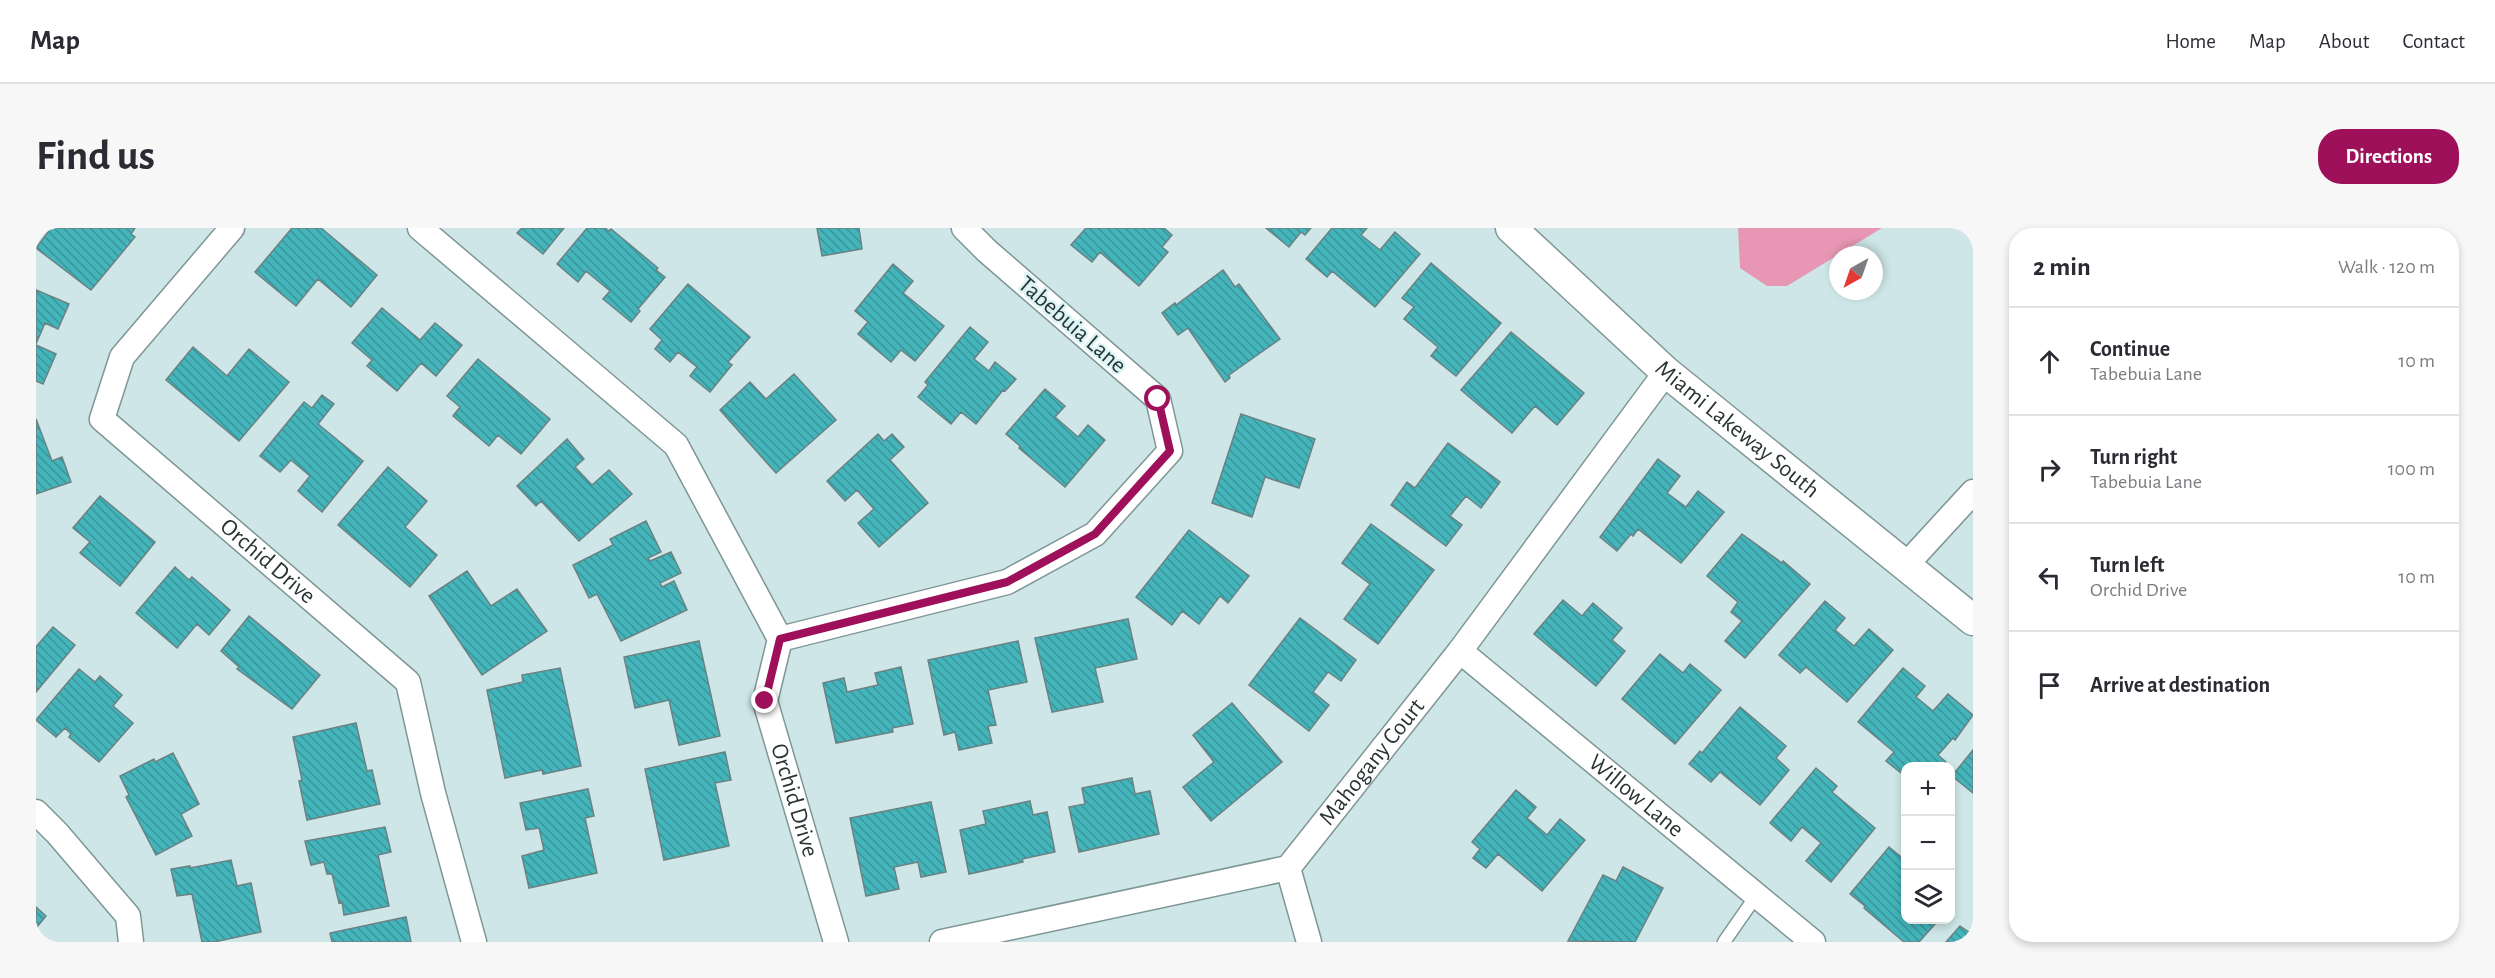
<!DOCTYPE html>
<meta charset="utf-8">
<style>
:root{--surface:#fff;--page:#f7f7f7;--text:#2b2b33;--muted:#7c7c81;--line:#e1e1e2;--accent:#9f105a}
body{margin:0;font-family:"Alegreya Sans",sans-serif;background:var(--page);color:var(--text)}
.controls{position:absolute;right:18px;bottom:18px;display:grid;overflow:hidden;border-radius:12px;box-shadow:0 3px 9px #0003}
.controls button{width:54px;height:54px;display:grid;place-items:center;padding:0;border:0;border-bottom:2px solid var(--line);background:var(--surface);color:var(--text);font:30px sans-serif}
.compass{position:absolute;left:1793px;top:18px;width:54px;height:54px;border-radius:50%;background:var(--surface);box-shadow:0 3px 9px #0003;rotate:220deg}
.stop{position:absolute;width:18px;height:18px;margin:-14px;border:4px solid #9f105a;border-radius:50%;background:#fff}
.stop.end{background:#9f105a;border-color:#fff;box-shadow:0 2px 6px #0008}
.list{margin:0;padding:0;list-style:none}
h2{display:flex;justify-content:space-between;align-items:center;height:78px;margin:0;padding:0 24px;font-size:26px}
h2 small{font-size:20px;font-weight:400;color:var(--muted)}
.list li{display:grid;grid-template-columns:39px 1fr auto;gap:18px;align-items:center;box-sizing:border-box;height:108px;padding:0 24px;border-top:2px solid var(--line)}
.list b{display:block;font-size:22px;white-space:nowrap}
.list p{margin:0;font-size:20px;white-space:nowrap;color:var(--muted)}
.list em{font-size:20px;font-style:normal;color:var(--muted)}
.icon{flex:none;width:33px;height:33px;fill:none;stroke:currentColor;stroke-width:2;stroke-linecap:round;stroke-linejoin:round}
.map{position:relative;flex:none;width:1937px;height:714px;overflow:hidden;border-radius:24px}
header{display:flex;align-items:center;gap:36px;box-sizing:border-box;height:84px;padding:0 30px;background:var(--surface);border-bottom:2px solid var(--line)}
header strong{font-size:28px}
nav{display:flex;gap:33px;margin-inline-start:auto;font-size:21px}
.intro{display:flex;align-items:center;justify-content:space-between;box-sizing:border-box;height:144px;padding:0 36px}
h1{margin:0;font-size:42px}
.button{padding:15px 27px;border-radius:24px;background:var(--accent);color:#fff;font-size:21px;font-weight:700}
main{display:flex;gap:36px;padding:0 36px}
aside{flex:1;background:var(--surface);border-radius:24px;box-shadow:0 3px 9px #0003}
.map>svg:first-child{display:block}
.water{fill:#e797b3}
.building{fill:url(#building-back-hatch);stroke:#6b8182;stroke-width:1.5}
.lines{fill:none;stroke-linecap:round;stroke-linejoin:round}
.service-casing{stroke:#7f9696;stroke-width:15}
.minor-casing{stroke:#7f9696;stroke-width:27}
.tertiary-casing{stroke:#7f9696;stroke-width:33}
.service{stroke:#fff;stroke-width:12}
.minor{stroke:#fff;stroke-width:24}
.tertiary{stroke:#fff;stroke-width:30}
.route{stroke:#9f105a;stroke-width:8}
.labels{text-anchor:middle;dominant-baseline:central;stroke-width:5;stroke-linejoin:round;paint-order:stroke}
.street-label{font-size:24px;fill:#2a3434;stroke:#dbf4f5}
</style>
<header>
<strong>Map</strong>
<nav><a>Home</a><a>Map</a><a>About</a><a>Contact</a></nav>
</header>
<div class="intro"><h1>Find us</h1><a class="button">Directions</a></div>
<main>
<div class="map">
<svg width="1937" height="714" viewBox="0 0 1937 714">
<defs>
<pattern id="building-back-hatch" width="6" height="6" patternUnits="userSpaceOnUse" patternTransform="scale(1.5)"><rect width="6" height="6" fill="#44b6bb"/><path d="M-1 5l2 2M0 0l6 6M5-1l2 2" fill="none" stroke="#399599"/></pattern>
</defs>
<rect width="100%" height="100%" fill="#cee6e7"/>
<path class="water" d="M1702 0H1846L1751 58H1731L1704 40Z"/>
<path class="building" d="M15 0H99L95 6 99 9 55 62 0 20Z
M256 0H285L341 47 315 79 282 51 260 78 219 44Z
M486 0H528L507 26 481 5Z
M551 0H569L573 3 575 1 622 40 620 42 629 49 602 81 604 83 595 94 567 71 574 63 550 43 542 54 521 36Z
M781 0H823L826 21 786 28Z
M1050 0H1128L1136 7 1126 19 1132 24 1103 58 1064 24 1056 34 1035 17Z
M1230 0H1275L1269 7 1265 4 1253 19Z
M1296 0H1331L1325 7 1344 22 1359 4 1384 26 1339 79 1296 43 1291 49 1270 31Z
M1395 35 1465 95 1420 148 1395 128 1402 119 1368 91 1378 79 1366 70Z
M857 36 877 53 867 65 908 98 879 133 865 122 855 134 822 106 832 94 819 83Z
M1187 42 1199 59 1203 56 1244 111 1193 147 1194 150 1189 154 1152 100 1142 107 1126 85 1139 75 1140 77Z
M652 56 714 109 692 134 696 137 674 164 654 148 661 139 642 124 634 134 619 121 626 112 614 101Z
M0 62 33 76 22 101 9 95 0 116Z
M346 80 384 112 399 95 426 117 400 148 385 135 361 163 331 138 336 132 316 115Z
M934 99 952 114 938 131 953 143 959 134 980 151 969 163 967 162 940 196 925 184 915 196 882 169 892 157 889 154Z
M1475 104 1548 165 1521 197 1499 178 1476 205 1425 162Z
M0 117 20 126 7 156 0 153Z
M157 119 191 148 213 121 253 154 203 213 130 152Z
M442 131 514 191 485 226 462 207 453 218 417 188 424 179 411 168Z
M758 146 800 192 740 245 684 182 714 154 730 171Z
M1009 161 1029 178 1019 189 1042 209 1052 197 1069 212 1029 259 983 220 984 218 970 206Z
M286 167 298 176 282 196 327 233 286 284 262 263 274 248 255 232 244 244 224 228 268 174 276 180Z
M1205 186 1279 211 1263 260 1229 249 1216 289 1176 275Z
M0 191 16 233 26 229 35 254 0 266Z
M842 206 848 213 856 206 868 219 854 232 892 275 843 319 822 295 838 281 821 262 809 273 791 253Z
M531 211 548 231 539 239 556 257 573 242 596 266 543 313 505 273 500 278 481 258Z
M1412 215 1464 254 1445 280 1430 268 1414 288 1426 297 1410 318 1355 277 1371 254 1379 260Z
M1622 231 1644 248 1631 265 1650 279 1662 263 1688 284 1645 335 1602 301 1597 308 1595 306 1581 323 1564 309Z
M352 239 391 273 369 299 401 327 374 359 302 297Z
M64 268 119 314 84 358 44 325 54 314 37 300Z
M610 293 625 324 612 330 614 333 635 324 645 345 624 355 626 359 638 353 651 382 585 413 561 366 553 370 537 337 577 317 574 311Z
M1335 296 1398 342 1342 416 1308 391 1334 356 1306 335Z
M1153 302 1213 348 1192 375 1184 368 1163 396 1146 383 1136 397 1100 369Z
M1706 306 1746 335 1747 333 1774 356 1709 430 1689 413 1706 393 1695 384 1702 374 1671 348Z
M139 339 153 352 156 349 194 382 173 407 161 396 141 420 100 385Z
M431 343 455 378 481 361 511 403 446 447 393 368Z
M1527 372 1546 388 1557 375 1586 400 1576 412 1589 423 1560 458 1498 406Z
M1789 373 1809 390 1799 402 1818 418 1833 401 1857 422 1811 474 1770 439 1764 445 1743 427Z
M213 388 284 447 256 481 201 441 203 439 185 423Z
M1264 390 1320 432 1305 453 1292 444 1277 464 1293 477 1273 503 1213 457Z
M1092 391 1101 431 1059 440 1067 474 1016 484 999 410Z
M17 399 39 417 0 464V419Z
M663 413 684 508 643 517 633 472 599 480 588 429Z
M982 413 991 454 952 462 960 497 952 498 956 515 923 522 919 504 908 507 892 432Z
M1624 426 1647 445 1654 436 1685 462 1639 516 1586 471Z
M865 439 877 496 856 500 857 504 800 515 787 455 808 450 811 464 842 457 839 445Z
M524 440 545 538 507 546 506 542 469 550 451 462 487 454 486 447Z
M1867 440 1889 458 1880 469 1897 483 1912 466 1937 487 1919 512 1917 510 1902 527 1910 534 1906 538H1870V549L1850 533 1858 524 1822 494Z
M43 441 59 454 64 448 86 467 77 478 97 495 63 534 33 509 35 506 29 500 20 509 0 492Z
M1196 475 1246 534 1175 593 1147 559 1178 534 1157 507Z
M1704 479 1750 518 1740 530 1753 542 1724 577 1684 544 1675 554 1653 536 1664 523 1666 525Z
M320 495 331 543 336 542 344 576 271 592 263 553 266 552 257 509Z
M1937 522V565L1916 548Z
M689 524 695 552 679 555 693 618 628 632 609 541Z
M137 525 163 576 145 586 156 608 120 627 90 569 93 567 84 548 118 531 119 534Z
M1780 540 1801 558 1796 564 1839 600 1795 654 1770 633 1785 615 1766 599 1755 613 1734 595Z
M1096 550 1099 566 1114 563 1123 606 1043 624 1033 579 1049 576 1046 560Z
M552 561 558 588 549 590 561 645 493 660 486 628 508 622 503 600 490 602 484 575Z
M1480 562 1500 579 1491 590 1511 607 1524 591 1549 612 1506 663 1462 626 1450 640 1437 630 1444 621 1436 614Z
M994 573 997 587 1011 584 1019 624 986 631 987 634 933 646 924 602 950 596 947 583Z
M895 574 910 644 885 649 882 634 858 639 863 661 830 668 814 590Z
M349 599 355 624 342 627 353 678 308 687 306 674 303 675 296 646H291L288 634 275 637 269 613Z
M1853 619 1870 633 1867 640 1870 642V692H1894L1899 696 1883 714H1868L1828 680 1829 678 1814 666Z
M195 632 201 658 215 655 225 704 178 714H166L156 666 141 668 135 641 154 638V640Z
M1587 639 1627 660 1599 714 1532 713 1567 647 1580 653Z
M0 679 10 688 0 700Z
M370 689 375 714H296L294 705Z
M1924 698 1937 707V714H1910Z"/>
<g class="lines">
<defs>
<path id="service" d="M1688 714 1720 668"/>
<g id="minor">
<path id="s1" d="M196 0 86 129 66 191 372 454 397 565 438 714"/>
<path id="s2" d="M384 0 640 217 744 411 729 473 800 714"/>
<path d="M1870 337 1937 264"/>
<path d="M744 411 971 354 1059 306 1134 223 1122 171 951 23 928 0"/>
<path id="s3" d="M1424 423 1777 714"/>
<path d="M0 584 21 605 92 688 95 714"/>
<path d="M1252 640 1273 714"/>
<path id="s4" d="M906 714 1252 640 1424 423 1630 144"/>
</g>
<g id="tertiary">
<path id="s5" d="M1475 0 1630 144 1937 392"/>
</g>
</defs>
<use href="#service" class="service-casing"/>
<use href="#minor" class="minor-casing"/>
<use href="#tertiary" class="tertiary-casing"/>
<use href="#service" class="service"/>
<use href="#minor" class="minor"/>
<use href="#tertiary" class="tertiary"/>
</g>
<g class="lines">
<path class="route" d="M729 473 744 411 971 354 1059 306 1134 223 1122 171"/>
</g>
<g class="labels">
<g class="street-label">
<text transform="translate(1036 97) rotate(41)">Tabebuia Lane</text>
<text stroke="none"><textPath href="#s5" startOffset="303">Miami Lakeway South</textPath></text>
<text stroke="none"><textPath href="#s1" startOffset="453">Orchid Drive</textPath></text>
<text stroke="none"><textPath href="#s4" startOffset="489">Mahogany Court</textPath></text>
<text stroke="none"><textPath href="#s3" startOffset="228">Willow Lane</textPath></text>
<text stroke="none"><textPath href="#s2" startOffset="723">Orchid Drive</textPath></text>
</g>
</g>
</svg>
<div class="controls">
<button>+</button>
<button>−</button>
<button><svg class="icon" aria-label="layers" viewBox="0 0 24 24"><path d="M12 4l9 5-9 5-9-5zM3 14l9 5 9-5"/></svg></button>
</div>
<svg class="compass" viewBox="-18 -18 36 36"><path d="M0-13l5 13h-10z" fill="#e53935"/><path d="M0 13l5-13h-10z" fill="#7c7c81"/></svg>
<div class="stop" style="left:1122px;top:171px"></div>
<div class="stop end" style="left:729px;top:473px"></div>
</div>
<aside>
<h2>2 min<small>Walk · 120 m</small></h2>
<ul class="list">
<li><svg class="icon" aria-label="ahead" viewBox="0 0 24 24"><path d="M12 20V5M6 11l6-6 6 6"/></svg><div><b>Continue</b><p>Tabebuia Lane</p></div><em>10 m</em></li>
<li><svg class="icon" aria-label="right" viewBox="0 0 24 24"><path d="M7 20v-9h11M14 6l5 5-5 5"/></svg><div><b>Turn right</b><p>Tabebuia Lane</p></div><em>100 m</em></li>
<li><svg class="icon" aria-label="left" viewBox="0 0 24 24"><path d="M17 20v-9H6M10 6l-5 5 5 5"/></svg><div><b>Turn left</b><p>Orchid Drive</p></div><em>10 m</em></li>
<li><svg class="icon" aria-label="arrive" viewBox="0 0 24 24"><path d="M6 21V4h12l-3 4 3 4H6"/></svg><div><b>Arrive at destination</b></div></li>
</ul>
</aside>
</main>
